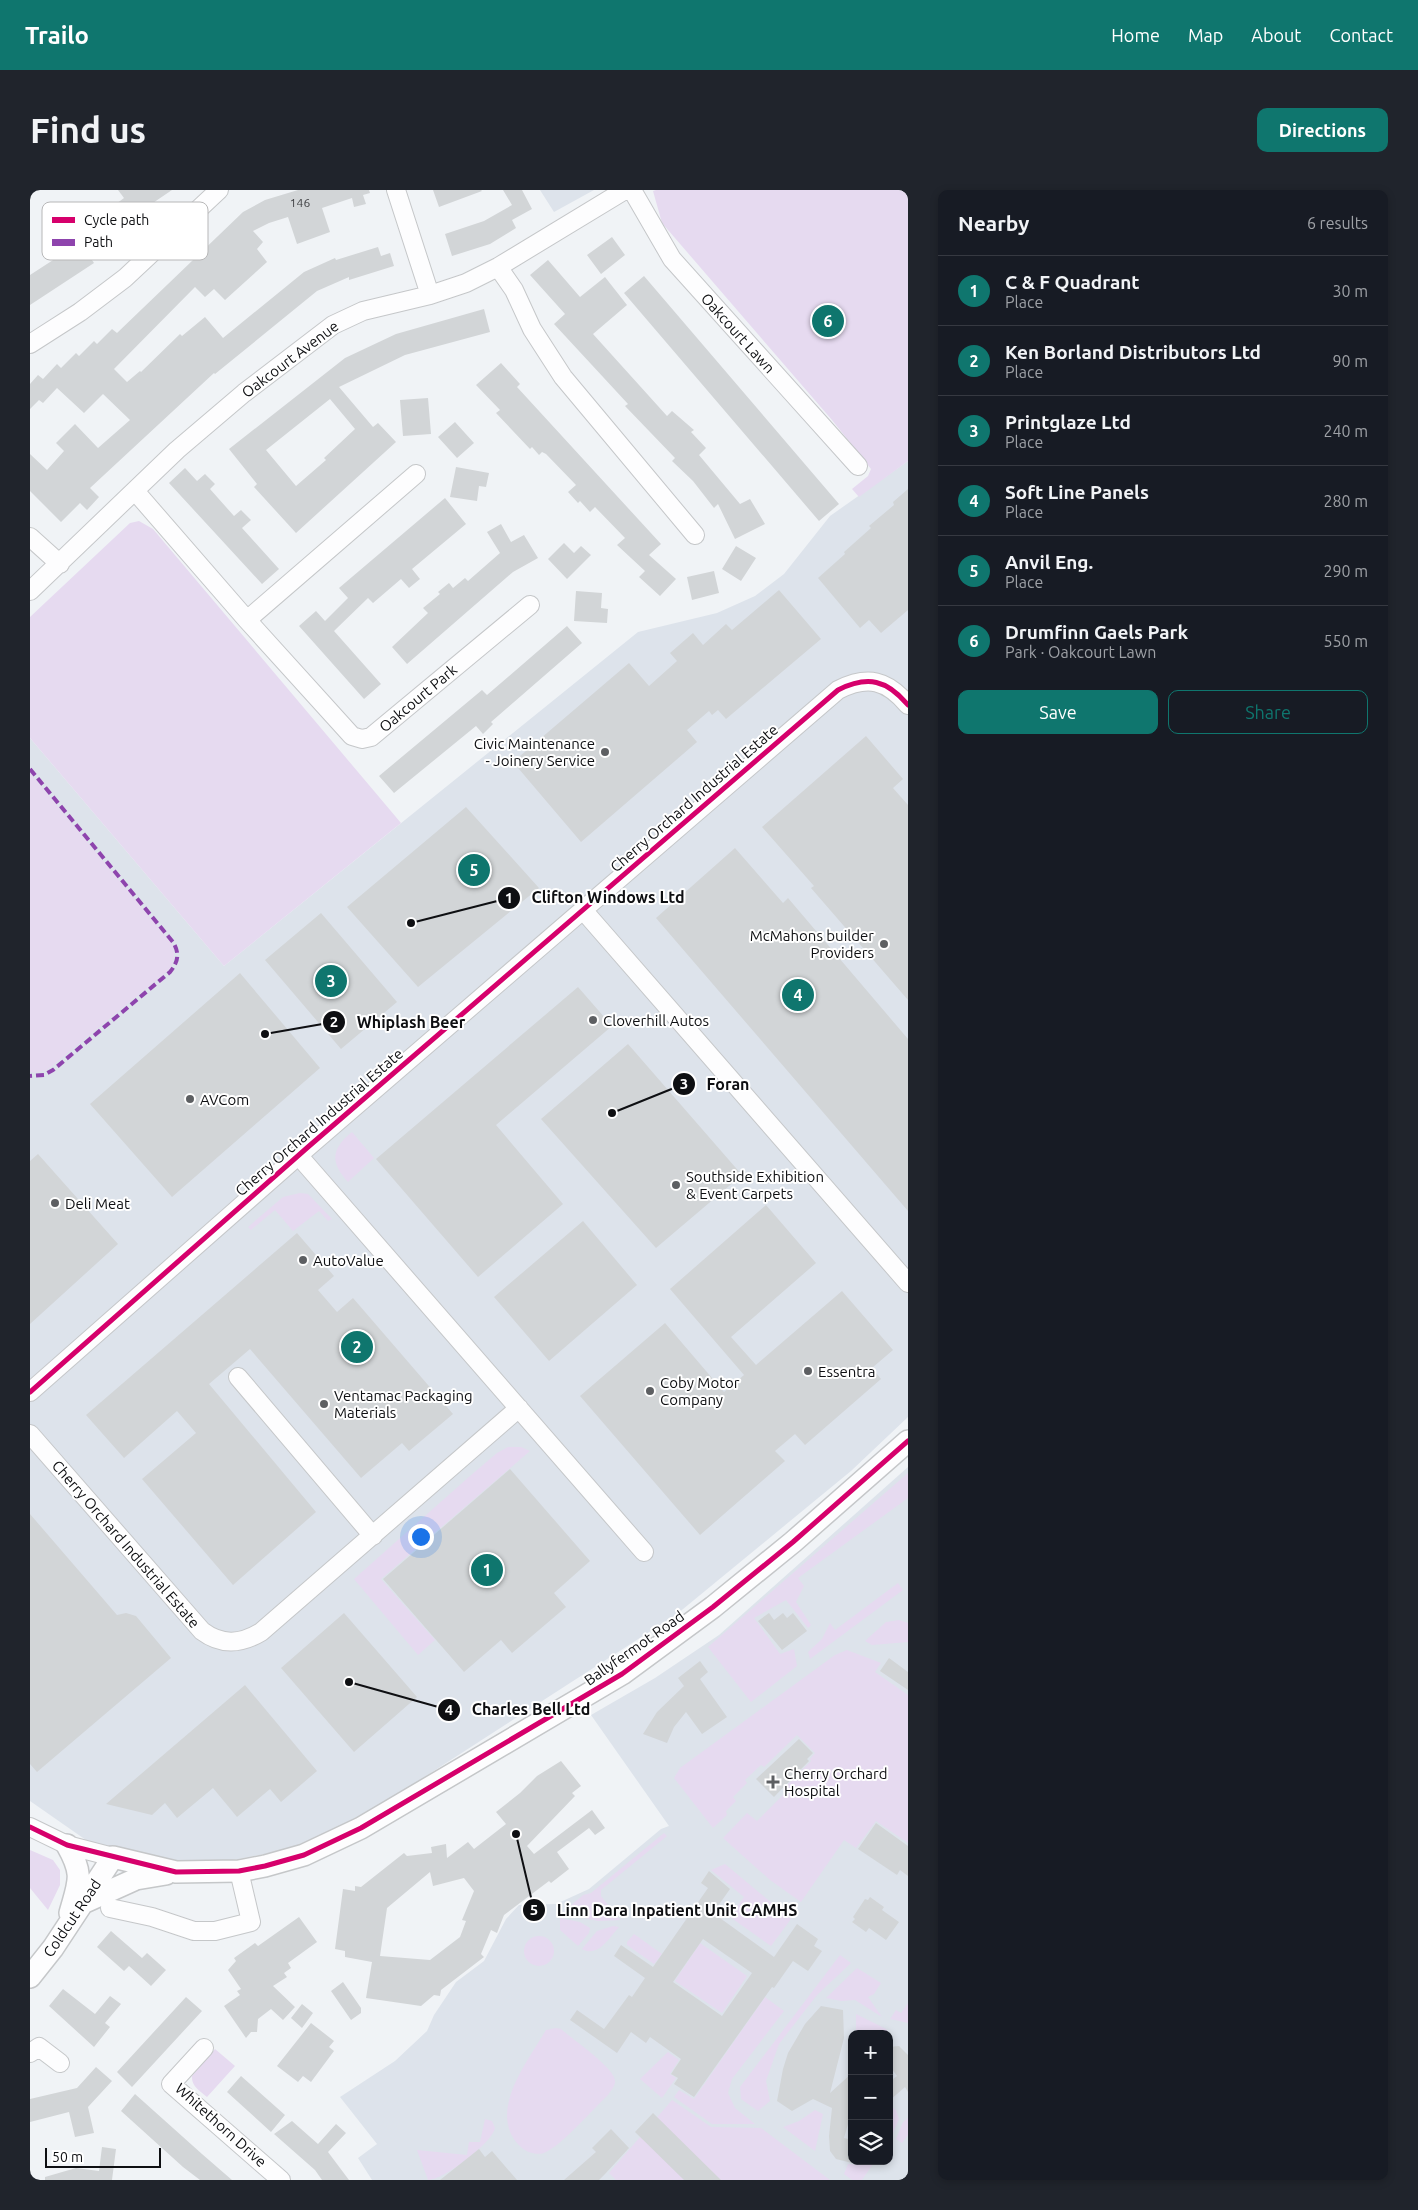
<!DOCTYPE html>
<meta charset="utf-8">
<style>
:root{--surface:#171b24;--page:#20242c;--text:#f1f3f6;--muted:#9ea1a6;--line:#363941;--accent:#0f766e}
body{margin:0;font-family:Ubuntu,sans-serif;background:var(--page);color:var(--text)}
.controls{position:absolute;right:15px;bottom:15px;display:grid;overflow:hidden;border-radius:10px;box-shadow:0 2px 8px #0003}
.controls button{width:45px;height:45px;display:grid;place-items:center;padding:0;border:0;border-bottom:1px solid var(--line);background:var(--surface);color:var(--text);font:25px sans-serif}
.scale{position:absolute;left:15px;bottom:12px;width:116px;box-sizing:border-box;padding-left:5px;border:2px solid #0e0f12;border-top:0;font-size:14px;line-height:18px;white-space:nowrap;color:#0e0f12;-webkit-text-stroke:4px #fff;paint-order:stroke}
.you{position:absolute;left:390px;top:1346px;width:18px;height:18px;margin:-12px;border:4px solid #fff;border-radius:50%;background:#1a73e8;box-shadow:0 0 0 8px #1a73e833}
.badge{display:grid;place-items:center;width:32px;height:32px;border-radius:50%;background:var(--accent);color:#fff;font-size:16px;font-weight:700}
.pin{position:absolute;translate:-50% -50%;border:2px solid #fff;box-shadow:0 1px 5px #0006}
.list{margin:0;padding:0;list-style:none}
h2{display:flex;justify-content:space-between;align-items:center;height:65px;margin:0;padding:0 20px;font-size:21px}
h2 small{font-size:16px;font-weight:400;color:var(--muted)}
.list li{display:grid;grid-template-columns:32px 1fr auto;gap:15px;align-items:center;box-sizing:border-box;height:70px;padding:0 20px;border-top:1px solid var(--line)}
.list b{display:block;font-size:19px;white-space:nowrap}
.list p{margin:0;font-size:16px;white-space:nowrap;color:var(--muted)}
.list em{font-size:16px;font-style:normal;color:var(--muted)}
.actions{display:flex;gap:10px;padding:15px 20px}
.actions a{flex:1;padding:11px 0;border:1px solid var(--accent);border-radius:10px;text-align:center;font-size:18px;color:var(--accent)}
.actions .main{background:var(--accent);color:#fff}
.icon{flex:none;width:28px;height:28px;fill:none;stroke:currentColor;stroke-width:2;stroke-linecap:round;stroke-linejoin:round}
.map{position:relative;flex:none;width:878px;height:1990px;overflow:hidden;border-radius:10px}
header{display:flex;align-items:center;gap:30px;box-sizing:border-box;height:70px;padding:0 25px;background:var(--accent);color:#fff}
header strong{font-size:24px}
nav{display:flex;gap:28px;margin-inline-start:auto;font-size:18px}
.intro{display:flex;align-items:center;justify-content:space-between;box-sizing:border-box;height:120px;padding:0 30px}
h1{margin:0;font-size:35px}
.button{padding:12px 22px;border-radius:10px;background:var(--accent);color:#fff;font-size:18px;font-weight:700}
main{display:flex;gap:30px;padding:0 30px}
aside{flex:1;background:var(--surface);border-radius:10px;box-shadow:0 2px 8px #0003}
.map>svg:first-child{display:block}
.built{fill:#dde3eb;fill-rule:evenodd}
.green{fill:#e6daf0}
.building{fill:#d2d5d7;fill-rule:evenodd}
.lines{fill:none;stroke-linecap:round;stroke-linejoin:round}
.minor-casing{stroke:#c5c7c9;stroke-width:20}
.major-casing{stroke:#c5c7c9;stroke-width:24}
.minor{stroke:#fdfdfe;stroke-width:18}
.major{stroke:#fdfdfe;stroke-width:21}
.quiet{stroke:#8e44ad;stroke-width:4;stroke-dasharray:8 4;stroke-linecap:butt}
.cycleway-casing{stroke:#fff;stroke-width:8}
.cycleway{stroke:#d6006c;stroke-width:5}
.poi-dot{fill:#5d5f62;stroke:#fff;stroke-width:2}
.labels{text-anchor:middle;dominant-baseline:central;stroke-width:4;stroke-linejoin:round;paint-order:stroke}
.number-label{font-size:12px;fill:#3f4043}
.street-label{font-size:15px;fill:#0e0f12;stroke:#fff}
.poi-label{font-size:15px;fill:#0e0f12;stroke:#fff;text-anchor:start}
.key{fill:#fff;stroke:#b7b7b8;stroke-width:1}
.key-label{font-size:14px;fill:#0e0f12}
.leader{fill:none;stroke:#0e0f12;stroke-width:2}
.callout-dot{fill:#0e0f12;stroke:#fff;stroke-width:2}
.mark-label{font-size:15px;text-anchor:middle;font-weight:bold;fill:#fff}
.callout-label{font-size:16px;text-anchor:middle;font-weight:bold;fill:#0e0f12;stroke:#fff;stroke-width:4;stroke-linejoin:round;paint-order:stroke}
</style>
<header>
<strong>Trailo</strong>
<nav><a>Home</a><a>Map</a><a>About</a><a>Contact</a></nav>
</header>
<div class="intro"><h1>Find us</h1><a class="button">Directions</a></div>
<main>
<div class="map">
<svg width="878" height="1990" viewBox="0 0 878 1990">
<rect width="100%" height="100%" fill="#f0f3f6"/>
<path class="built" d="M510 0H564L524 22Z
M878 271V1227L821 1281 647 1424 334 1626 271 1657 187 1673 112 1668 66 1657 0 1611V548L194 776 608 442 687 423 725 406 754 384 800 326Z
M878 1277V1990H342L328 1968 347 1954 310 1907 365 1871 397 1841 404 1825 426 1792 454 1771 476 1729 489 1715 526 1714 559 1699 631 1639 639 1636 561 1525 625 1488 689 1445ZM822 1844H859V1971H822Z"/>
<path class="green" d="M626 0H878V271L829 307 822 299 838 286 841 279 802 230 632 33 623 1Z
M109 331 123 339 371 633 194 776 0 548V427L100 333Z
M0 583 143 755C145 764 144 771 140 779L17 880 5 883 0 882Z
M322 942 344 968 318 992C300 972 301 959 322 942Z
M270 1003 278 1004 302 1029 298 1031 289 1021 263 1041 245 1020 221 1040 218 1037 253 1007Z
M478 1257H491L500 1261 351 1389 405 1450 388 1465 324 1389 440 1286 467 1263Z
M878 1283V1308L768 1388 774 1396 766 1412 781 1435 778 1438 756 1410 724 1428 750 1464 764 1459 767 1476 721 1512 678 1457Z
M868 1393 873 1400 780 1469 778 1462 792 1449 800 1433 805 1440Z
M869 1430 878 1433V1452L842 1455 835 1451 856 1432Z
M817 1460 851 1473 845 1482 878 1505V1653L846 1631 826 1658 814 1650 771 1712 740 1690 693 1648 717 1623 727 1631 756 1602 754 1598 781 1571 780 1569 785 1563 767 1545 734 1577 731 1575 715 1590 717 1593 703 1607 706 1611 696 1621 697 1625 683 1638 644 1588 650 1578 805 1465Z
M634 1643 637 1646 571 1700V1706L590 1730 568 1731 532 1723 553 1705 561 1703Z
M0 1660 23 1670 30 1680V1695L18 1720 0 1698Z
M695 1674 761 1729 741 1756 700 1727 714 1707 681 1680Z
M530 1728 550 1732 560 1738 559 1743 548 1756 530 1740Z
M583 1736 589 1737C579 1748 568 1768 552 1759L567 1741Z
M604 1744 632 1764 624 1774 597 1755V1752Z
M494 1761a15 15 0 1 1 30 0a15 15 0 1 1-30 0Z
M670 1753 717 1786 692 1823 645 1791Z
M810 1765 821 1773 787 1805 749 1854 736 1891 740 1911 728 1921 711 1909 710 1897Z
M827 1778 851 1793 844 1804 838 1807 852 1827 825 1810 811 1811 796 1808Z
M735 1807 754 1821 702 1889 698 1903 705 1918 725 1934H682L644 1907 649 1900 664 1909Z
M878 1813V1833L860 1829 866 1820 871 1823Z
M826 1824 856 1839 859 1844H826Z
M526 1838 531 1839C542 1849 585 1878 585 1891 585 1897 581 1900 578 1905 564 1918 532 1955 516 1962 509 1966 497 1963 491 1957 455 1924 498 1871 516 1840Z
M185 1859 205 1876 177 1907C170 1901 161 1896 162 1886Z
M638 1862 649 1870 640 1884 646 1888 632 1908 610 1889Z
M642 1910 681 1937 731 1938 800 1990H586L579 1983Z
M859 1915 866 1920 869 1929 859 1952Z
M785 1920 793 1924 785 1961 753 1937 769 1931Z
M878 1928V1945L872 1953 866 1949 873 1932Z
M455 1929 462 1931 465 1938C462 1953 414 1990 398 1990L387 1960 437 1965 439 1952H450Z
M841 1971H845L832 1990H822L814 1984 818 1974 832 1975Z"/>
<path class="building" d="M88 0H142L114 19 117 23 87 44 90 48 60 67 64 73 0 115V85L54 50 45 35 56 28 59 34 94 8Z
M268 0H339L340 3 333 5 336 14 324 17 322 8 292 18 300 42 267 54 258 27 239 33 223 41 233 52 227 59 237 72 195 110 184 99 175 107 165 97 84 179 97 192 110 181 111 182 150 144 152 146 175 127 193 148 274 82 305 68 306 70 348 57 351 66 360 63 364 76 319 90V87L287 101 185 184 184 183 60 298 69 307 57 320 50 313 31 332 0 301V264L17 280 34 261 26 253 45 234 68 258 100 230 73 204 54 223 27 198 13 213 9 210 0 219V194L8 185 13 189 27 174 31 178 46 163 49 166 64 151 67 154 82 139 87 143 213 22 235 10Z
M403 0H451L452 1 409 17Z
M473 0H492L502 19 482 30 486 38 460 54 422 66 415 44 454 31 482 15Z
M582 47 595 65 571 84 557 65Z
M518 70 550 107 575 87 597 115 563 144 637 226 642 221 664 240 661 242 676 258 669 265 710 314 720 309 735 334 705 349 688 314 684 318 663 291 642 271 645 268 595 216 598 214 524 134 535 124 500 85Z
M614 86 809 314 789 331 594 103Z
M454 119 460 142 375 165 309 197 343 237 348 233 366 252 266 343 224 297 227 294 199 259 315 168 366 144ZM300 209 325 239 294 268 296 270 266 296 236 260Z
M471 173 490 194 487 197 631 354 619 365 646 389 630 406 609 387 615 381 587 355 595 348 565 317 560 322 550 311 548 313 538 302 546 295 516 264 512 262 509 265 502 257 500 259 466 223 470 220 446 195Z
M398 208 401 244 373 246 370 210Z
M425 232 444 253 427 268 408 247Z
M426 277 459 283 456 297 449 296 447 311 420 307Z
M155 278 167 291 175 284 185 294 180 299 204 326 211 320 221 330 212 338 249 379 232 394 139 293Z
M878 299V420L851 443 839 430 830 438 788 388 815 364 814 362 841 338 839 336 864 315 863 312Z
M415 308 436 334 382 379 390 389 379 398 371 389 343 413 338 408 304 441 351 494 334 509 269 436 286 421 295 431 318 408 309 398Z
M471 334 481 352 494 345 508 368 483 382 377 474 362 457 398 423 393 418 410 404 408 402 419 393 423 398 435 388 438 391 470 363 457 342Z
M534 353 544 363 551 356 561 365 537 389 518 369Z
M706 356 726 368 711 391 692 379Z
M684 381 689 403 662 410 657 387Z
M749 400 791 449 696 529 688 520 682 525 679 521 657 540 667 552 551 652 483 572 599 473 619 496 647 471 640 463 663 443 673 455 696 434 702 440Z
M546 401 572 403 571 418 578 419 577 433 544 431Z
M537 436 552 453 461 532 463 534 453 544 446 536 364 603 349 586 452 500 457 505Z
M836 546 873 589 863 598 878 615V810L781 698 784 696 732 637Z
M436 617 509 698 388 797 317 717Z
M705 658 753 713 758 708 878 849V1021L626 728Z
M291 723 367 812 311 859 235 770Z
M210 783 290 878 142 1007 60 914Z
M548 797 582 836 466 935 533 1014 448 1087 346 969Z
M598 854 712 985 626 1058 511 929Z
M8 964 88 1054 0 1134V971Z
M736 1015 786 1073 701 1147 726 1175 812 1101 863 1160 842 1178 851 1189 775 1255 765 1244 745 1261 755 1271 670 1345 550 1206 635 1133 694 1202 714 1185 640 1099Z
M553 1031 607 1095 519 1171 464 1107Z
M267 1043 304 1086 288 1100 307 1122 323 1108 423 1224 379 1261 372 1253 331 1288 220 1159 179 1194 286 1322 203 1395 112 1289 166 1243 147 1221 94 1268 56 1225Z
M480 1279 560 1371 524 1403 536 1417 482 1463 471 1450 434 1482 353 1389Z
M0 1324 87 1425 96 1423 106 1426 141 1468 7 1582 0 1574Z
M314 1423 387 1507 324 1562 251 1478Z
M739 1423 744 1430 753 1423 757 1428 763 1423 777 1441 752 1460 728 1431Z
M859 1468 878 1482V1500L850 1481Z
M670 1471 678 1482 670 1489 697 1527 672 1544 656 1522 644 1537 637 1553 613 1544 627 1522 654 1496 648 1488Z
M215 1495 287 1581 251 1612 240 1599 207 1627 183 1598 147 1628 135 1613 122 1625 76 1614Z
M769 1549 783 1563 777 1569 779 1571 744 1607 726 1589Z
M531 1571 551 1596 542 1603 545 1606 497 1656 504 1664 562 1620 575 1638 565 1645 559 1638 527 1662 539 1679 521 1693 519 1691 474 1725 467 1743 461 1740 451 1764 454 1767 411 1800 410 1806 404 1805 391 1816 336 1808 342 1772 315 1767V1761L305 1759 313 1699 325 1701V1696L331 1697 374 1663 377 1666 402 1663 401 1657 416 1654 417 1668 438 1652 444 1659 476 1634 466 1622 490 1603 507 1586ZM400 1682 403 1696 434 1688 444 1701 432 1730 436 1731 430 1747 400 1770 350 1766 357 1718Z
M846 1633 878 1656V1686L870 1680 867 1685 828 1659Z
M679 1681 700 1699 683 1723 744 1767 767 1734 788 1749 784 1756 792 1761 778 1781 763 1771 744 1798 742 1797 664 1907 644 1894 648 1888 641 1884 651 1869 620 1847 616 1853 601 1842 587 1863 540 1830 547 1820 574 1839 599 1805 602 1807 615 1788 584 1766 591 1755 623 1777 678 1698 671 1693ZM673 1749 722 1783 692 1826 643 1792Z
M840 1707 854 1717 852 1720 869 1732 856 1750 839 1738 836 1742 822 1732 825 1729 823 1727 835 1709 838 1710Z
M269 1727 287 1752 258 1773 261 1778 254 1783 257 1787 243 1796 265 1817 253 1830 241 1819 228 1829 227 1842H221L216 1848 194 1816 210 1805 207 1801 211 1799 198 1780 206 1771 204 1768 225 1753 228 1756Z
M81 1741 112 1768 117 1763 136 1780 121 1796 99 1776 94 1781 67 1757Z
M313 1792 331 1818V1823L321 1830 301 1801Z
M33 1799 65 1824 80 1806 91 1814 75 1833 80 1837 64 1857 19 1816Z
M156 1807 172 1821 102 1897 87 1882Z
M272 1814 283 1823 272 1838 261 1828Z
M791 1816 813 1820 814 1848 800 1903 822 1883V1920L814 1948 822 1950V1973L806 1969 800 1961 799 1946 802 1918 783 1909 762 1921 747 1911 753 1879 758 1863 775 1834Z
M281 1833 304 1851 299 1857 304 1861 281 1892 273 1886 268 1892 247 1876Z
M869 1856 878 1865V1902L875 1897 859 1911V1892L867 1886 859 1875V1857Z
M66 1877 82 1891 58 1917 64 1943 45 1947 39 1922 0 1932V1909L47 1898Z
M211 1886 255 1925 241 1942 197 1902Z
M105 1904 172 1964 202 1990H170L153 1977 91 1921Z
M623 1923 691 1990H654L605 1942Z
M262 1931 288 1954 306 1934 316 1943 298 1962 319 1990H292L285 1980 244 1944Z
M581 1939 599 1958 575 1984 569 1990H534L566 1962 562 1958Z
M72 1957 86 1959 82 1990H15V1987L46 1978 69 1981Z
M449 1959 455 1967 462 1961 487 1990H410Z"/>
<g class="lines">
<defs>
<path id="minor" d="M366 0 400 105
M602 0 642 69 828 276
M468 77 484 100 502 139 533 187 665 345
M0 154 50 122 95 88 189 0
M105 301 217 430 322 546 332 549 341 547 500 415
M0 347 30 374
M0 401 147 260 214 203 303 135 333 121 400 105 436 93 468 77 595 0
M217 430 386 284
M553 720 878 1093
M268 965 614 1362
M208 1187 343 1346
M0 1202 278 957 808 500C838 485 857 490 878 515
M0 1244 172 1441C192 1456 211 1454 231 1442L489 1218
M0 1637 37 1655 83 1667
M80 1718 122 1727 164 1741H185L221 1732 209 1681
M174 1858 141 1894 251 1990
M0 1863 9 1857 30 1873"/>
<path id="major" d="M37 1655C54 1685 49 1691 40 1723
M55 1712 106 1689 136 1684
M0 1787 23 1758 83 1667 146 1682 209 1681 235 1676 274 1665 331 1638 592 1484 683 1417 763 1352 878 1251"/>
</defs>
<use href="#minor" class="minor-casing"/>
<use href="#major" class="major-casing"/>
<use href="#minor" class="minor"/>
<use href="#major" class="major"/>
<path class="quiet" d="M0 579 143 752C150 764 148 772 140 782L23 880 14 885 0 886"/>
<defs>
<path id="cycleway" d="M0 1202 278 957 808 500C838 485 857 490 878 515
M0 1637 37 1655 146 1682 209 1681 235 1676 274 1665 331 1638 592 1484 683 1417 763 1352 878 1251"/>
</defs>
<use href="#cycleway" class="cycleway-casing"/>
<use href="#cycleway" class="cycleway"/>
</g>
<g class="poi-dot">
<circle cx="575" cy="562" r="5"/>
<circle cx="854" cy="754" r="5"/>
<circle cx="563" cy="830" r="5"/>
<circle cx="160" cy="909" r="5"/>
<circle cx="646" cy="995" r="5"/>
<circle cx="25" cy="1013" r="5"/>
<circle cx="273" cy="1070" r="5"/>
<circle cx="778" cy="1181" r="5"/>
<circle cx="620" cy="1201" r="5"/>
<circle cx="294" cy="1214" r="5"/>
<path d="M740.5 1584.5h5v5h5v5h-5v5h-5v-5h-5v-5h5z"/>
</g>
<g class="labels">
<g class="number-label">
<text x="270" y="12">146</text>
</g>
<g class="street-label">
<text transform="translate(708 143) rotate(48)">Oakcourt Lawn</text>
<text transform="translate(260 169) rotate(-37)">Oakcourt Avenue</text>
<text transform="translate(388 508) rotate(-40)">Oakcourt Park</text>
<text transform="translate(664 608) rotate(-41)">Cherry Orchard Industrial Estate</text>
<text transform="translate(289 932) rotate(-41)">Cherry Orchard Industrial Estate</text>
<text transform="translate(96 1354) rotate(49)">Cherry Orchard Industrial Estate</text>
<text transform="translate(604 1458) rotate(-35)">Ballyfermot Road</text>
<text transform="translate(42 1728) rotate(-56)">Coldcut Road</text>
<text transform="translate(191 1935) rotate(42)">Whitethorn Drive</text>
</g>
<g class="poi-label">
<text x="565" y="553" text-anchor="end">Civic Maintenance<tspan x="565" dy="17">- Joinery Service</tspan></text>
<text x="844" y="745" text-anchor="end">McMahons builder<tspan x="844" dy="17">Providers</tspan></text>
<text x="573" y="830">Cloverhill Autos</text>
<text x="170" y="909">AVCom</text>
<text x="656" y="986">Southside Exhibition<tspan x="656" dy="17">&amp; Event Carpets</tspan></text>
<text x="35" y="1013">Deli Meat</text>
<text x="283" y="1070">AutoValue</text>
<text x="788" y="1181">Essentra</text>
<text x="630" y="1192">Coby Motor<tspan x="630" dy="17">Company</tspan></text>
<text x="304" y="1205">Ventamac Packaging<tspan x="304" dy="17">Materials</tspan></text>
<text x="754" y="1583">Cherry Orchard<tspan x="754" dy="17">Hospital</tspan></text>
</g>
</g>
<rect x="12" y="12" width="166" height="58" rx="8" class="key"/>
<rect x="22" y="27" width="23" height="6" fill="#d6006c"/>
<rect x="22" y="49" width="23" height="7" fill="#8e44ad"/>
<g class="key-label">
<text x="54" y="35">Cycle path</text>
<text x="54" y="57">Path</text>
</g>
<path class="leader" d="M381 733L479 708M235 844L304 832M582 923L654 894M319 1492L419 1520M486 1644L504 1720"/>
<g class="callout-dot">
<circle cx="381" cy="733" r="5"/>
<circle cx="235" cy="844" r="5"/>
<circle cx="582" cy="923" r="5"/>
<circle cx="319" cy="1492" r="5"/>
<circle cx="486" cy="1644" r="5"/>
<circle cx="479" cy="708" r="12"/>
<circle cx="304" cy="832" r="12"/>
<circle cx="654" cy="894" r="12"/>
<circle cx="419" cy="1520" r="12"/>
<circle cx="504" cy="1720" r="12"/>
</g>
<g class="mark-label">
<text x="479" y="713">1</text>
<text x="304" y="837">2</text>
<text x="654" y="899">3</text>
<text x="419" y="1525">4</text>
<text x="504" y="1725">5</text>
</g>
<g class="callout-label">
<text x="578" y="713">Clifton Windows Ltd</text>
<text x="381" y="838">Whiplash Beer</text>
<text x="698" y="900">Foran</text>
<text x="501" y="1525">Charles Bell Ltd</text>
<text x="647" y="1726">Linn Dara Inpatient Unit CAMHS</text>
</g>
</svg>
<div class="controls">
<button>+</button>
<button>−</button>
<button><svg class="icon" aria-label="layers" viewBox="0 0 24 24"><path d="M12 4l9 5-9 5-9-5zM3 14l9 5 9-5"/></svg></button>
</div>
<div class="scale">50 m</div>
<div class="you"></div>
<div class="pin badge" style="left:457px;top:1380px">1</div>
<div class="pin badge" style="left:327px;top:1157px">2</div>
<div class="pin badge" style="left:301px;top:791px">3</div>
<div class="pin badge" style="left:768px;top:805px">4</div>
<div class="pin badge" style="left:444px;top:680px">5</div>
<div class="pin badge" style="left:798px;top:131px">6</div>
</div>
<aside>
<h2>Nearby<small>6 results</small></h2>
<ul class="list">
<li><span class="badge">1</span><div><b>C &amp; F Quadrant</b><p>Place</p></div><em>30 m</em></li>
<li><span class="badge">2</span><div><b>Ken Borland Distributors Ltd</b><p>Place</p></div><em>90 m</em></li>
<li><span class="badge">3</span><div><b>Printglaze Ltd</b><p>Place</p></div><em>240 m</em></li>
<li><span class="badge">4</span><div><b>Soft Line Panels</b><p>Place</p></div><em>280 m</em></li>
<li><span class="badge">5</span><div><b>Anvil Eng.</b><p>Place</p></div><em>290 m</em></li>
<li><span class="badge">6</span><div><b>Drumfinn Gaels Park</b><p>Park · Oakcourt Lawn</p></div><em>550 m</em></li>
</ul>
<div class="actions"><a class="main">Save</a><a>Share</a></div>
</aside>
</main>
